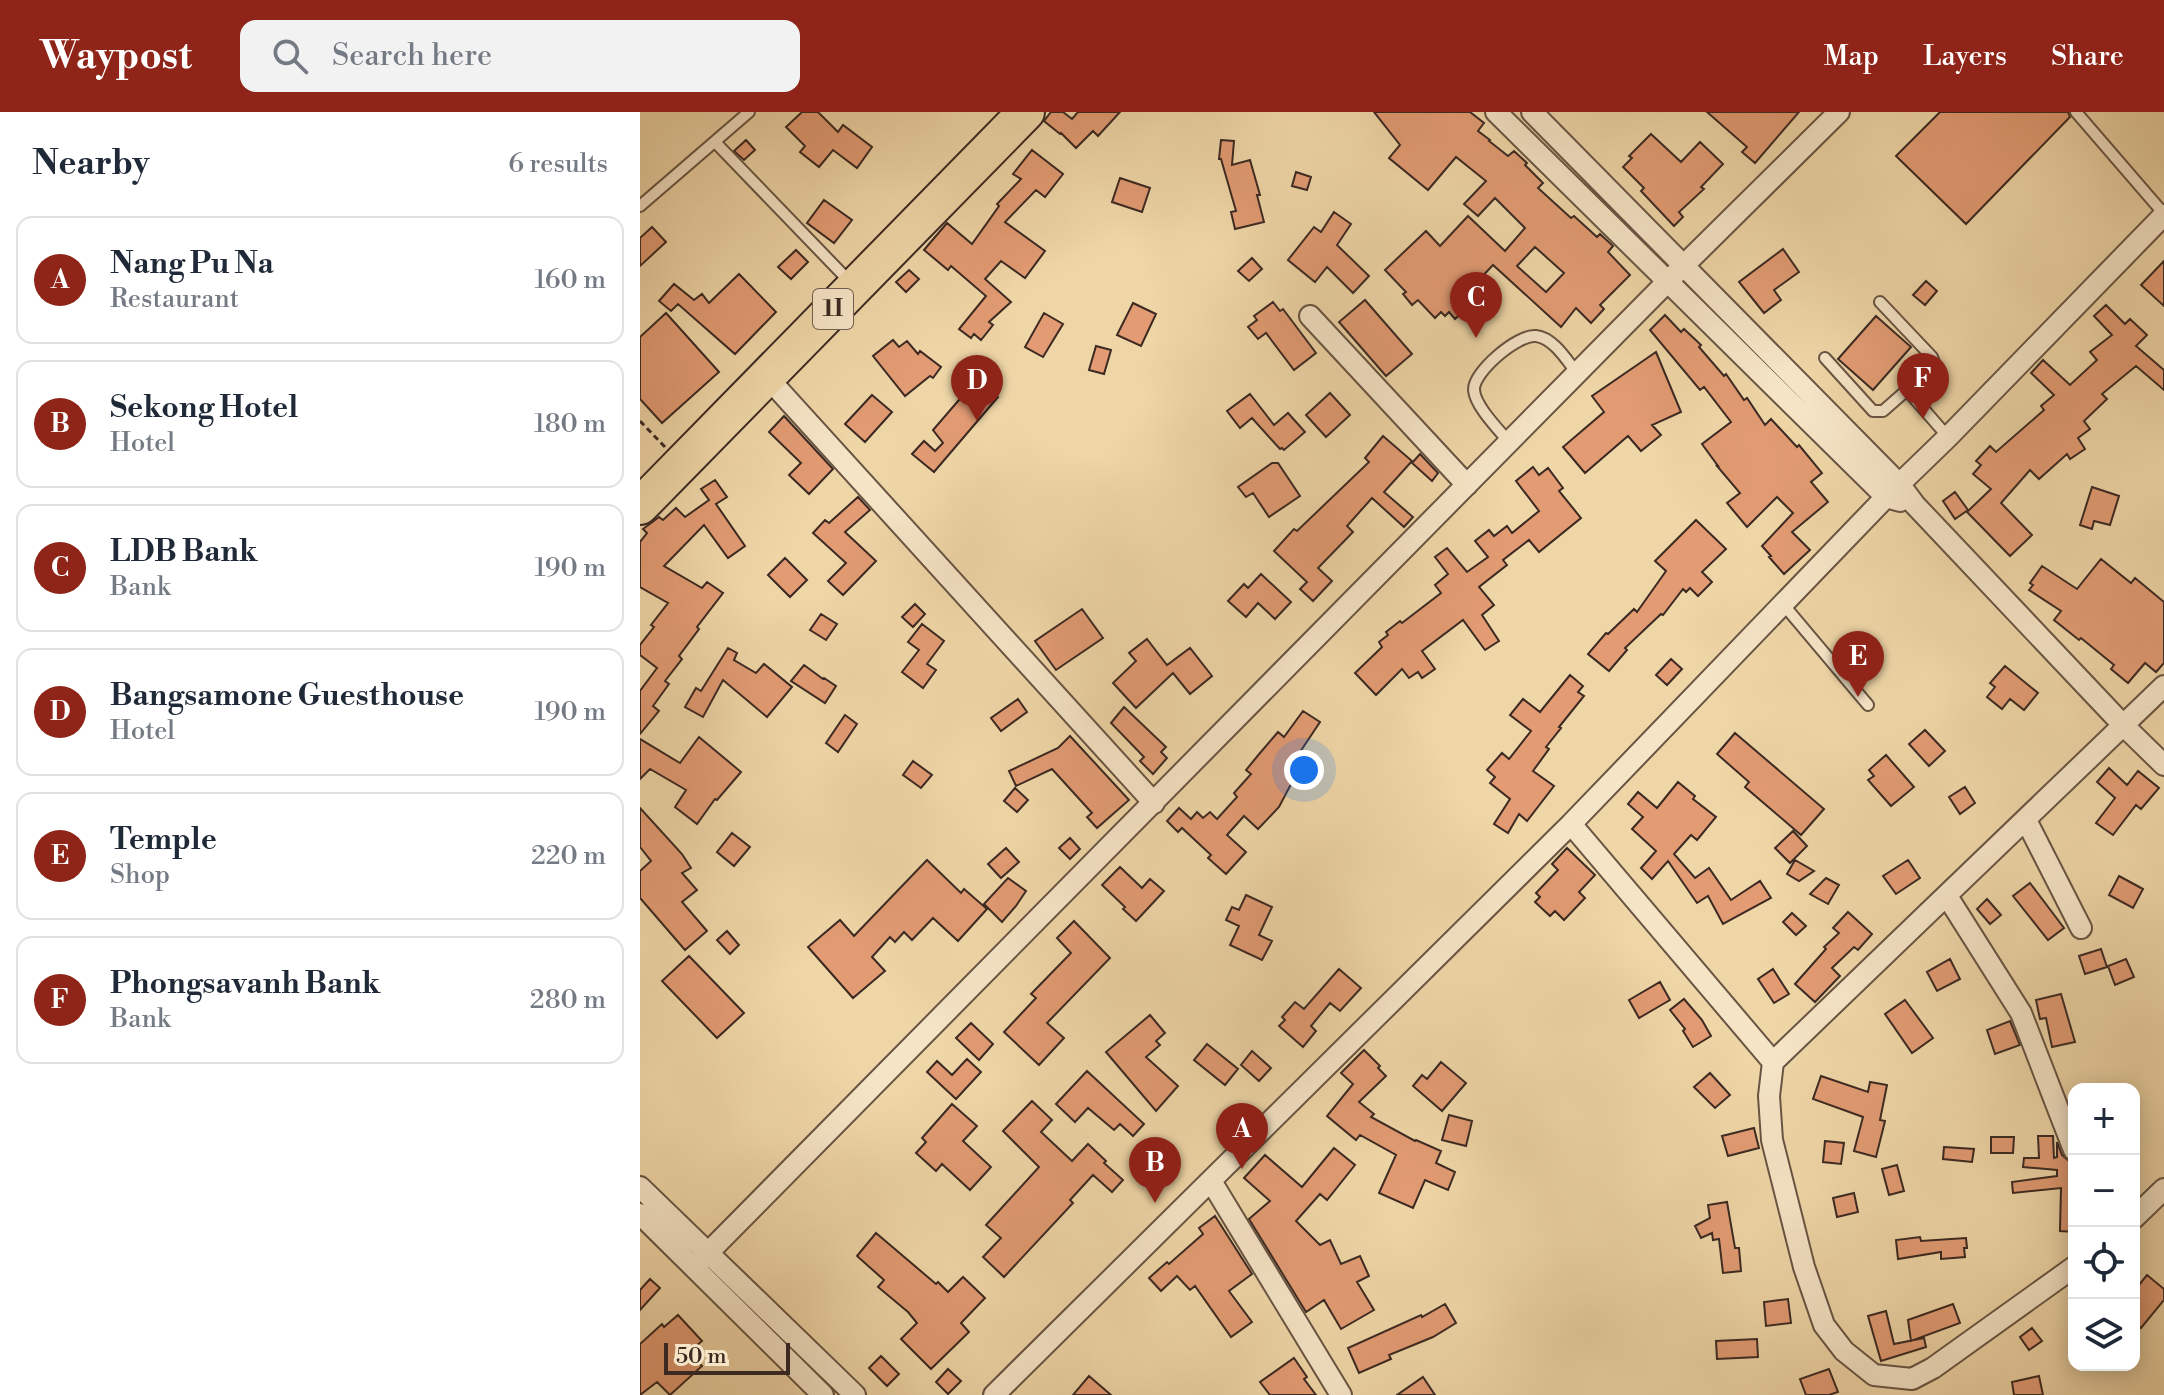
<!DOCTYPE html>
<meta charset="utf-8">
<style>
:root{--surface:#fff;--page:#f2f2f3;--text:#1f2937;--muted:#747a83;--line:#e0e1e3;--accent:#8f2418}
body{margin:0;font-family:"Libre Bodoni",serif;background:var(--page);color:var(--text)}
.controls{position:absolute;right:24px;bottom:24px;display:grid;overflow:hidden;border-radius:16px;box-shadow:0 4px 20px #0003}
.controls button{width:72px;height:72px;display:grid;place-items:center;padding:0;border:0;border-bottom:2px solid var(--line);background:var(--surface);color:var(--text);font:40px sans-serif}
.scale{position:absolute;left:24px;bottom:20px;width:126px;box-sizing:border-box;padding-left:8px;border:4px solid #3b2922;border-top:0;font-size:22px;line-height:28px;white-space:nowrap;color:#3b2922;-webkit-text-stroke:6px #f5e4c6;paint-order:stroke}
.you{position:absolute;left:664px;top:658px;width:28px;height:28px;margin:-20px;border:6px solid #fff;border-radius:50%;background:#1a73e8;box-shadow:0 0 0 12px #1a73e833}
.badge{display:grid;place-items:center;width:52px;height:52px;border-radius:50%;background:var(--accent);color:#fff;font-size:26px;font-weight:700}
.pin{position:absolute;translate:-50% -66px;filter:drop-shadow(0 2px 4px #0008)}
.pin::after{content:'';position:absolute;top:42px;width:28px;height:24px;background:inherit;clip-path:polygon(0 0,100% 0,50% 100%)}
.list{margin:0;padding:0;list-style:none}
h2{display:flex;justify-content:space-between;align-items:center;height:104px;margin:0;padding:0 32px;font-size:34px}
h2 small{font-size:26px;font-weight:400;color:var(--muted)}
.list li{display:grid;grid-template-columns:52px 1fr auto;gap:24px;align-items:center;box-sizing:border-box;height:128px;margin:0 16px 16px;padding:0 16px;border:2px solid var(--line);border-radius:16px}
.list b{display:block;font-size:30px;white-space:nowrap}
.list p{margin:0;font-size:26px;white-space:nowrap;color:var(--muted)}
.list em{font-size:26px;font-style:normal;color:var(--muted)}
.icon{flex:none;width:44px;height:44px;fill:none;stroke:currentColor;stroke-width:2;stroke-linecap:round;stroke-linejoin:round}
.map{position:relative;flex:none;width:1524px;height:1283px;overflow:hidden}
header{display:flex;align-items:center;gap:48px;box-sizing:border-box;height:112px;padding:0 40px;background:var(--accent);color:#fff}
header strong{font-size:38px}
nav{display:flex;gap:44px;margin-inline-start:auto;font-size:28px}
.search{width:560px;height:72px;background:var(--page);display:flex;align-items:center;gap:20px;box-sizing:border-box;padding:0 28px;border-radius:16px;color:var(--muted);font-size:30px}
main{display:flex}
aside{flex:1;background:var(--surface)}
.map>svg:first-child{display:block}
.building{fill:#e29b73;stroke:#3b2922;stroke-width:2;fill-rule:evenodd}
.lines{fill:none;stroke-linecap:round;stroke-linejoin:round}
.lane-casing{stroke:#685443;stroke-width:14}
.street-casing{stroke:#685443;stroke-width:24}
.highway-casing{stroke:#3b2922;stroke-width:40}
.path{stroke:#3b2922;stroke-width:3;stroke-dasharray:6 4;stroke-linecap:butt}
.lane{stroke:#f5e4c6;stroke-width:10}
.street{stroke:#f5e4c6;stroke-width:20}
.highway{stroke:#efd6a7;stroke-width:36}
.labels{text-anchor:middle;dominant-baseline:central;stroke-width:6;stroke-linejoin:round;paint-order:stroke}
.shield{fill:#f5e4c6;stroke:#736153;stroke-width:2}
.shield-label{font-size:24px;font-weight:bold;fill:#3b2922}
</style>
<header>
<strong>Waypost</strong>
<div class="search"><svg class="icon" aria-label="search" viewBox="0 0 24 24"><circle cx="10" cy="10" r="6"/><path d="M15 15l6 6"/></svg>Search here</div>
<nav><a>Map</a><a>Layers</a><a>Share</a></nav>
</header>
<main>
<aside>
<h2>Nearby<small>6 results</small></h2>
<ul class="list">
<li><span class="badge">A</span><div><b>Nang Pu Na</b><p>Restaurant</p></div><em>160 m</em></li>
<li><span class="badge">B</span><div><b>Sekong Hotel</b><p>Hotel</p></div><em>180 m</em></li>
<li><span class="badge">C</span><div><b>LDB Bank</b><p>Bank</p></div><em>190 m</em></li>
<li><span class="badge">D</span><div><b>Bangsamone Guesthouse</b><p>Hotel</p></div><em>190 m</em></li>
<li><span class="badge">E</span><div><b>Temple</b><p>Shop</p></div><em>220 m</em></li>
<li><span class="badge">F</span><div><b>Phongsavanh Bank</b><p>Bank</p></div><em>280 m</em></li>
</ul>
</aside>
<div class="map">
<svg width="1524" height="1283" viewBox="0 0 1524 1283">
<rect width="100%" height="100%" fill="#efd6a7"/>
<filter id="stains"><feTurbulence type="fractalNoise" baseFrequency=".0025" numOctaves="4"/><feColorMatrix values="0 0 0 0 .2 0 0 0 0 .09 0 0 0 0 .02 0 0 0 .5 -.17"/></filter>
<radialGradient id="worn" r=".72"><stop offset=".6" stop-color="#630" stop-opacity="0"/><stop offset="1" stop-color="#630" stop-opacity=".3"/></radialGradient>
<path class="building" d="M162 0H178L198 20 203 13 232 35 217 56 193 38 179 55 160 40 165 34 146 15Z
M411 0H423L432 7 438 0H480L458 24 453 19 436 36 421 21 420 22 404 9Z
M734 0H830L844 11 838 19 850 28 849 29 868 44 874 39 887 51 885 53 903 71 898 76 931 106 934 104 957 125 960 122 973 134 968 140 990 163 960 193 964 197 951 211 936 196 921 215 853 153 835 172 837 173 820 189 827 196 815 207 809 200 805 204 801 200 795 206 778 188 772 193 763 182 766 180 745 158 786 119 800 134 828 104 865 139 885 116 855 86 838 104 824 92 846 69 816 45 788 78 749 46 760 33ZM895 135 924 161 906 180 877 154Z
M1067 0H1159L1115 51 1102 40 1107 35Z
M1300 0H1428L1430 5 1326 112 1256 44Z
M1011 22 1041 50 1060 30 1083 52 1061 75 1064 77 1039 100 1043 105 1034 114 1001 79 1004 76 983 55 992 46 989 44Z
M106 28 115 38 104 48 94 39Z
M581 28 594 29 592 53 610 48 620 83H617L624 110 595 117 591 100 596 99 581 47H579Z
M392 38 423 62 405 85 396 78 365 110 405 139 385 166 361 149 345 167 371 190 349 210 353 213 341 228 334 222 331 226 319 217 346 184 311 154 308 158 284 138 307 111 332 132 359 94 357 92 381 67 373 62Z
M656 60 671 65 667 78 652 74Z
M480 66 510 76 502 100 472 90Z
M184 88 212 108 194 131 167 111Z
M694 100 711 112 697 133 729 164 713 181 687 155 675 170 648 148 674 115 681 120Z
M12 115 26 130 0 154V126Z
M1143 137 1159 160 1134 178 1141 188 1124 201 1099 170Z
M156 138 168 150 151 167 138 155Z
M612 146 622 157 609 169 598 159Z
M1524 149V194L1501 173Z
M269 158 279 167 266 180 256 170Z
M99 162 136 200 95 242 38 192 31 199 19 189 34 172 54 188 62 182 69 191Z
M1286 169 1297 179 1285 193 1273 183Z
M725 188 772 242 746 264 699 210Z
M633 190 640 199 643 197 676 241 654 258 626 221 618 227 608 215 617 208 614 204Z
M493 191 516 202 501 234 477 223Z
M1466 193 1485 212 1490 207 1507 223 1496 234 1524 258V278L1496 254 1462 282 1467 287 1444 309 1450 317 1438 326 1445 337 1430 347 1427 342 1399 367 1390 358 1361 391 1392 423 1370 444 1327 400 1351 377 1333 362 1341 353 1336 349 1350 334 1356 340 1404 298 1401 294 1414 283 1391 261 1403 248 1430 273 1457 248 1450 240 1472 223 1454 204Z
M26 201 79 260 22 311 0 287V225Z
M404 201 423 212 403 245 385 235Z
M1025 203 1041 220 1044 217 1061 233 1059 235 1084 264 1086 262 1104 288 1107 286 1125 313 1131 307 1157 335 1159 333 1182 361 1171 370 1188 390 1152 420 1170 438 1144 462 1129 445 1131 444 1122 434 1153 401 1137 385 1107 415 1087 391 1100 381 1077 354H1078L1062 332 1091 310 1064 275 1060 278 1010 218Z
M1236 204 1271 235 1233 278 1198 247Z
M253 228 259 235 267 229 278 242 280 239 301 255 293 266 290 264 265 284 233 244Z
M456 234 471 238 464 262 449 258Z
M1016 240 1041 300 1012 313 1021 323 1001 339 988 324 945 361 923 335 964 300 952 284Z
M337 267 358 285 294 360 272 342 284 329 295 339 303 331 293 318Z
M690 281 710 303 686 325 666 303Z
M610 282 634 313 648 301 665 320 644 338 642 336 640 337 612 306 600 316 587 299Z
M232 283 252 300 225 330 205 312Z
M144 304 193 357 169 382 149 363 161 351 129 320Z
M743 324 772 349 744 380 773 405 764 415 732 386 707 414 713 420 678 456 692 469 673 489 660 477 667 470 634 439 654 417 657 419 729 350 725 346Z
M780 342 798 361 792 369 772 351Z
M632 351H638L660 384 629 405 613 381 606 385 598 375Z
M893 355 899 363 908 356 923 376 919 379 941 406 899 440 889 428 863 448 867 453 839 475 854 493 842 503 859 529 845 538 823 508 782 539 795 557 782 566 778 560 769 566 762 557 736 583 715 561 742 535 739 530 748 523 746 520 760 509 762 511 801 481 795 473 808 462 795 445 807 436 827 460 848 445 835 429 849 418 854 424 867 414 872 421 899 399 876 369Z
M75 368 87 385 76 392 105 434 88 446 64 413 24 454 62 476 67 470 83 481 57 515 59 517 39 544 42 547 25 569 29 572 13 594 19 599 0 622V579L17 556 0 543V533L14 515 11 513 28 491 0 475V430L7 421 3 417 19 405 23 408 36 396 45 405 69 388 61 377Z
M1452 375 1479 384 1470 413 1454 409 1452 417 1440 413Z
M1315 380 1328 398 1315 407 1303 389Z
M218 385 230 398 205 420 236 449 203 483 188 469 206 451 173 421 185 408 189 411Z
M1056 408 1086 437 1062 460 1072 470 1058 484 1050 476 1046 480 1043 477 1023 503 1021 502 985 536 987 538 969 559 948 542 966 521 968 522 994 497 997 500 1026 459 1015 449Z
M145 446 167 468 150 485 128 463Z
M1461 447 1491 471 1495 466 1524 490V551L1516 560 1505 551 1488 571 1471 557 1474 553 1441 526 1439 528 1414 508 1421 499 1389 478 1393 473 1390 471 1402 454 1437 477Z
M621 462 651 490 635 507 618 491 606 505 588 489 604 472 608 476Z
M275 492 285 502 273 515 262 505Z
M442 497 463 526 416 558 395 529Z
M181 502 197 512 186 528 170 518Z
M282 512 304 529 287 552 296 558 283 576 262 560 279 538 268 530Z
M507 527 527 553 550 536 572 564 550 582 533 561 496 596 473 571 496 549 489 541Z
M88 536 97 541 94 548 116 561 124 552 152 575 127 605 83 568 63 605 45 595 56 576 61 579Z
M1031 547 1042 557 1027 573 1016 563Z
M164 553 183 567 184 566 196 574 185 591 151 569Z
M1365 554 1398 581 1384 598 1370 587 1362 597 1347 585 1355 575 1350 571Z
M930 563 943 574 938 580 944 584 919 615 921 616 906 635 909 637 893 659 914 674 887 709 879 702 868 721 854 712 870 687 850 671 855 665 847 658 862 641 869 647 891 619 870 603 883 587 900 600Z
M378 587 387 600 361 619 351 606Z
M484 595 526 635 521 640 527 646 513 662 500 649 504 645 471 611Z
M663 599 680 610 656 646 666 655 650 674 639 695 618 717 604 704 587 723 606 740 586 762 568 746 571 743 542 716 538 720 527 709 539 696 551 707 557 700 563 706 570 700 577 707 597 685 594 681 611 662 606 658 620 641 638 620 644 625Z
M205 603 217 612 198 640 186 631Z
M1285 618 1305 639 1289 654 1269 632Z
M1095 621 1184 697 1161 723 1105 675 1109 670 1077 642Z
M430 624 489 688 457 716 447 705 452 701 412 657 376 674 369 659 418 636Z
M59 625 101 660 77 688 75 687 57 712 35 695 46 678 10 657 0 667V627L40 651Z
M1246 643 1274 675 1251 694 1228 668 1234 664 1229 658Z
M273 649 292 663 281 676 263 663Z
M1469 656 1487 673 1498 659 1519 676 1501 697 1496 693 1473 723 1456 711 1475 686 1457 670Z
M1038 670 1055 684 1053 687 1076 705 1057 728 1051 723 1034 742 1055 766 1069 756 1091 788 1120 769 1131 786 1083 812 1068 784 1057 791 1028 749 1012 767 1001 756 1016 739 992 717 1003 705 988 692 998 680 1017 696Z
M1325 675 1335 691 1320 702 1309 685Z
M375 676 388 688 377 700 364 689Z
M0 696 42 742 51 756 42 761 57 778 42 790 67 819 45 838 0 786V759L11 749 0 735Z
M1153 719 1167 734 1150 751 1135 736Z
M92 721 110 735 94 754 77 740Z
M430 726 440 737 430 747 419 736Z
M366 736 379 750 361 766 348 752Z
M927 736 955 763 939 780 945 786 924 808 915 799 910 804 895 790 900 785 896 781 918 758 912 752Z
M287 748 321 781 324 777 347 797 318 829 293 806 272 828 264 820 255 830 250 825 232 845 245 859 213 886 168 835 200 808 214 824Z
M1155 748 1174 759 1159 769 1147 762Z
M1268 748 1280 766 1256 782 1243 764Z
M480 755 502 776 510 767 524 779 496 809 483 797 485 795 462 773Z
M1479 764 1503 777 1493 796 1469 783Z
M368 766 386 779 376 794 362 810 344 792Z
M1186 766 1199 773 1188 792 1170 782Z
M1390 771 1424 816 1408 828 1373 784Z
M606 783 632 795 619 823 632 829 622 848 590 833 599 814 586 808 592 795 599 798Z
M1347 787 1361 803 1350 812 1337 797Z
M1208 800 1232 822 1218 838 1214 835 1192 856 1200 864 1175 890 1155 872 1186 837 1184 835 1199 821 1193 816Z
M1152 801 1166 814 1156 823 1143 810Z
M434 809 470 846 407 911 424 926 399 953 364 920 396 886 391 882 431 841 417 826Z
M87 819 99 833 90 842 77 828Z
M1461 837 1467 855 1445 862 1439 844Z
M49 844 104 901 77 926 22 869Z
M1310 847 1320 867 1297 879 1287 860Z
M1486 847 1494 865 1475 873 1468 854Z
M699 857 721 876 700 899 690 891 671 914 676 919 663 935 639 914 645 908 642 905 655 890 664 897Z
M1133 857 1149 882 1134 891 1118 867Z
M1020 870 1030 888 999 906 989 888Z
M1421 882 1435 930 1412 935 1406 906 1400 907 1396 888Z
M1044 887 1062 908 1071 924 1053 935 1043 919 1045 917 1030 898Z
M1265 888 1293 926 1272 941 1245 902Z
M510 903 525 921 516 929 520 933 506 945 538 974 516 999 466 940Z
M1370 909 1380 933 1355 942 1347 918Z
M331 911 353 932 339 948 316 926Z
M567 932 598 957 585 973 554 948Z
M724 938 740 954 738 956 746 964 719 990 734 1002 731 1005 775 1029 776 1028 801 1039 796 1051 815 1060 808 1078 785 1068 773 1096 739 1081 756 1043 720 1023 716 1028 687 1004 713 972 701 961Z
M612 939 631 956 619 969 601 953Z
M327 947 341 960 316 987 287 960 297 949 312 963Z
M801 950 826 971 802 999 773 974 782 963 787 967Z
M447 959 504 1012 493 1024 480 1012 474 1018 448 996 435 1010 416 992Z
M1070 961 1090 983 1075 996 1054 975Z
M1181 964 1228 980 1230 970 1247 973 1240 1008 1245 1009 1236 1045 1214 1039 1223 1005 1173 987Z
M392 989 412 1008 401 1020 432 1049 448 1032 466 1049 464 1051 483 1068 472 1080 453 1063 430 1088 433 1091 364 1165 343 1145 361 1126 346 1113 399 1055 363 1019Z
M312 992 337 1014 323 1029 351 1055 330 1078 302 1052 296 1059 276 1041 286 1030 282 1026Z
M809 1003 832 1009 826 1034 802 1028Z
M1114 1016 1119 1036 1088 1044 1082 1024Z
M1398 1024H1413L1414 1046 1417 1045V1030L1422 1043 1430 1050 1434 1076V1120L1420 1119 1421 1076 1373 1081 1372 1070 1417 1064V1058L1383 1055 1384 1046H1399Z
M1351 1025H1374L1373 1041H1351Z
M1185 1029 1204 1031 1201 1052 1183 1050Z
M1304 1035 1334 1037 1332 1050 1303 1047Z
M694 1036 715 1053 687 1088 680 1082 656 1109 680 1133 690 1128 701 1152 720 1144 729 1164 717 1170 734 1198 701 1217 684 1188 666 1200 609 1107 630 1089 604 1066 625 1043 662 1075Z
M1257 1053 1264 1079 1249 1083 1242 1057Z
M1214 1081 1218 1100 1197 1105 1193 1086Z
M1087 1090 1095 1136H1099L1101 1159 1083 1161 1079 1127 1073 1128 1072 1121 1061 1126 1055 1114 1070 1106 1068 1093Z
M575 1104 612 1162 589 1179 612 1210 591 1225 555 1174 550 1178 537 1164 521 1179 509 1166 527 1150 529 1152 563 1122 559 1116Z
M236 1121 296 1172 298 1170 308 1180 323 1165 345 1186 321 1211 329 1220 291 1257 261 1227 277 1211 268 1200 238 1175 244 1168 217 1144Z
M1280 1125 1281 1129 1326 1126 1327 1136H1324L1325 1145 1301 1147V1140L1258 1147 1256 1128Z
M1507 1163 1524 1177V1188L1501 1216 1494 1210V1179Z
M10 1167 20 1176 0 1198V1178Z
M1148 1187 1151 1211 1126 1214 1124 1190Z
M805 1192 816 1211 793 1225 749 1243 751 1247 719 1261 708 1236 781 1203 782 1205Z
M1313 1192 1320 1211 1271 1229 1268 1208Z
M1246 1199 1254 1232 1284 1226 1286 1235 1241 1249 1228 1204Z
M38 1203 62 1229 49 1240 62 1254 30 1283 17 1270 0 1283V1232L22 1212 24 1215Z
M1392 1216 1402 1229 1389 1238 1380 1225Z
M1117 1227 1118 1245 1077 1247 1076 1229Z
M241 1244 259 1262 247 1274 229 1256Z
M654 1246 667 1265 664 1267 676 1283H630L620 1270Z
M308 1257 321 1269 308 1282 296 1270Z
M1189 1257 1198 1280 1189 1283H1166L1160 1267Z
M449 1264 471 1283H433Z
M1399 1264 1403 1283H1374L1372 1270Z
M783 1265 795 1283H757Z"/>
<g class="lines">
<defs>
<path id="lane" d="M1436 0 1524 102
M75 30 210 170
M0 94 109 0
M1240 190 1292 245 1294 250 1267 278
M1185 246 1233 299H1243L1267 278 1308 325
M869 330C859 318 835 294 834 278 833 260 878 222 896 224 914 226 927 249 937 261
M1143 492 1228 593"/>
<path id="street" d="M856 0 1246 385 1260 389
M892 0 1260 373 1275 393 1484 614 1524 653
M670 204 827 373
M127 265 514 691
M1386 708 1441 816
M931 712 1133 950
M1307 784 1381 901 1434 1038
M571 1069 701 1283
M0 1075 215 1283
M0 1102 183 1283
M1494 1106 1524 1077
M55 1154 1028 169 1199 0
M1434 1155 1293 1256 1272 1267 1234 1263 1204 1239 1184 1213 1164 1155 1132 1028 1129 984 1133 950 1524 574
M354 1283 931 712 1246 385 1308 325 1524 103"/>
<path id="highway" d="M0 394 386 0"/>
</defs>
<use href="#lane" class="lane-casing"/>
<use href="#street" class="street-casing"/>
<use href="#highway" class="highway-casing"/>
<path class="path" d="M0 309 25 335"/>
<use href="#lane" class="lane"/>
<use href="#street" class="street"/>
<use href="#highway" class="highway"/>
</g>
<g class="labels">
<rect class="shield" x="173" y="177" width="40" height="40" rx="6"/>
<g class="shield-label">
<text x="193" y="197">1I</text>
</g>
</g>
<rect width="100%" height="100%" filter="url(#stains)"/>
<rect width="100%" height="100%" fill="url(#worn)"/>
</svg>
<div class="controls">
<button>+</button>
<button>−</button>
<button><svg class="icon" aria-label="locate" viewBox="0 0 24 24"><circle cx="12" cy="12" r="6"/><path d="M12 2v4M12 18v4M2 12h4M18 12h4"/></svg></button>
<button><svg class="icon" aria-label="layers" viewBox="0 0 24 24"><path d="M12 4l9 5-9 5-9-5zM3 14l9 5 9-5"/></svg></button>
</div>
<div class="scale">50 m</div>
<div class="you"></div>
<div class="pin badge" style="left:602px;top:1057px">A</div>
<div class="pin badge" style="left:515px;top:1091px">B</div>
<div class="pin badge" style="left:836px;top:226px">C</div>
<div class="pin badge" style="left:337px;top:309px">D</div>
<div class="pin badge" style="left:1218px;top:585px">E</div>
<div class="pin badge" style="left:1283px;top:307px">F</div>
</div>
</main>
